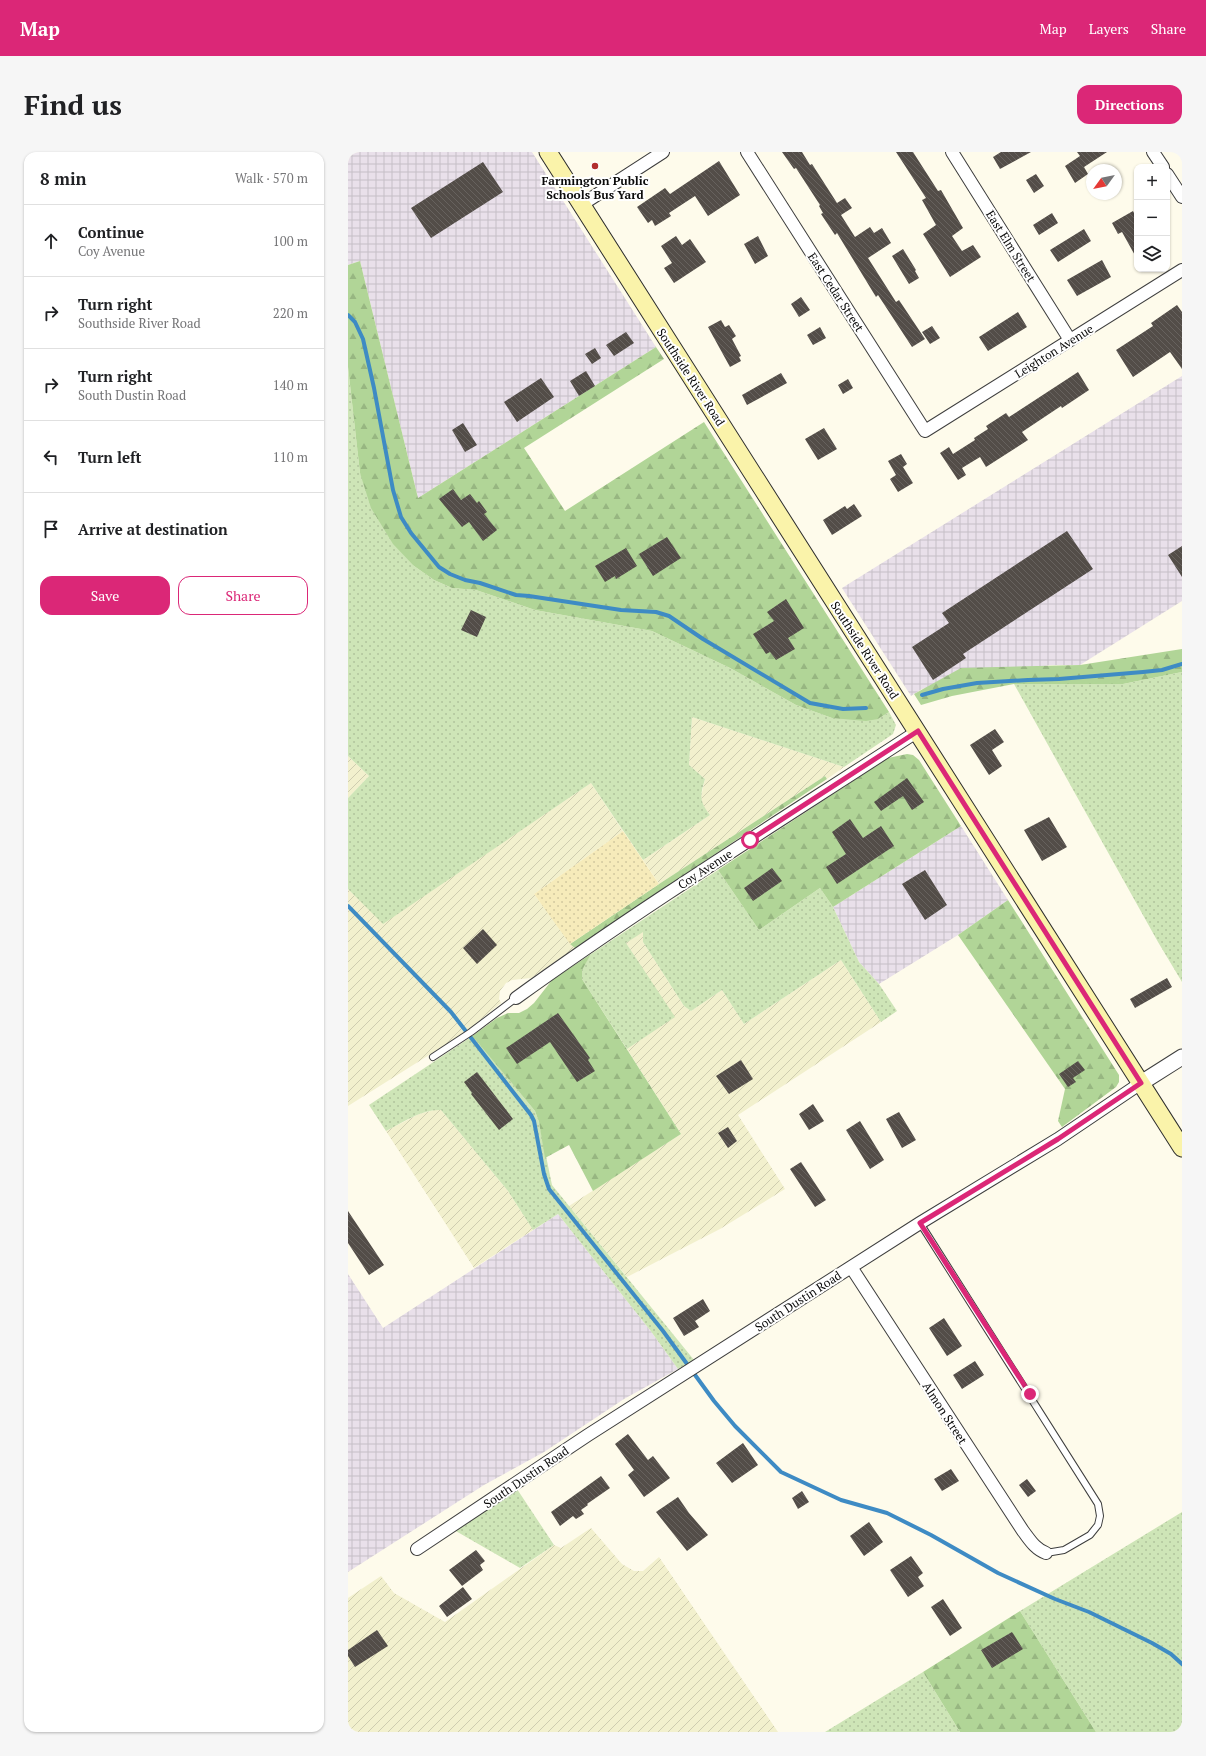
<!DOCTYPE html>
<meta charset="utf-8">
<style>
:root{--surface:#fff;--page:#f6f6f6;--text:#202124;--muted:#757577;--line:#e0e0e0;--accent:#db2777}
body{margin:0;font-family:"PT Serif",serif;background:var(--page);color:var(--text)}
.controls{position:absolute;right:12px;top:12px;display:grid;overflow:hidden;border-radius:8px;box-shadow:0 1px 3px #0004}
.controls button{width:36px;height:36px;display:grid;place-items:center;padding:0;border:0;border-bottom:1px solid var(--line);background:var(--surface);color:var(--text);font:20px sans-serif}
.compass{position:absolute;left:738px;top:12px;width:36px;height:36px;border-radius:50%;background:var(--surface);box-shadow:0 1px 3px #0004;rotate:237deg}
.stop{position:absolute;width:12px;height:12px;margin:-9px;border:3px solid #db2777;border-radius:50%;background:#fff}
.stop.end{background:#db2777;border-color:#fff;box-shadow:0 1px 4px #0008}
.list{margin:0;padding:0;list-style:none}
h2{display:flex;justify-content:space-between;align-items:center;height:52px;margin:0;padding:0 16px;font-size:17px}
h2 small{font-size:13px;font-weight:400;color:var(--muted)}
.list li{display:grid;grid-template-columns:26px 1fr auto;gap:12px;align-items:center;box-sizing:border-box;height:72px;padding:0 16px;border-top:1px solid var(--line)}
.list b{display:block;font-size:15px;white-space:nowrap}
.list p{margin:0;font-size:13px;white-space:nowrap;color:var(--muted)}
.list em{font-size:13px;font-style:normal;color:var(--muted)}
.actions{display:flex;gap:8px;padding:12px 16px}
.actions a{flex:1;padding:9px 0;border:1px solid var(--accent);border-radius:12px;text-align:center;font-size:14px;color:var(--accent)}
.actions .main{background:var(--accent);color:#fff}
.icon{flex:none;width:22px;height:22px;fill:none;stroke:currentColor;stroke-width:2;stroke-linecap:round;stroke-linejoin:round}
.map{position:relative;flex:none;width:834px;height:1580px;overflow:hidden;border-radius:12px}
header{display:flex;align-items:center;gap:24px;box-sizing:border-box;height:56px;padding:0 20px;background:var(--accent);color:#fff}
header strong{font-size:19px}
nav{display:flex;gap:22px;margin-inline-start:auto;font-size:14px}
.intro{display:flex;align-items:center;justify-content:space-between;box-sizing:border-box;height:96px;padding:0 24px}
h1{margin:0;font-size:28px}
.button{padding:10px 18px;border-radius:12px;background:var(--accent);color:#fff;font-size:14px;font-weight:700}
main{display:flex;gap:24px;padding:0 24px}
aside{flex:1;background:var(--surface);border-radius:12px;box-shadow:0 1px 3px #0004}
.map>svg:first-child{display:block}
.industrial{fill:url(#industrial-grid)}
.farmland{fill:url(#farmland-furrows)}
.grass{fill:url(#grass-dots)}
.forest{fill:url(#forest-firs)}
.sand{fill:url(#sand-dots)}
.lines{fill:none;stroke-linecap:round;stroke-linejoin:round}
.stream{stroke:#3e8bc4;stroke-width:4}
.building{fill:url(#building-back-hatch)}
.service-casing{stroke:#3e3e3e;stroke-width:8}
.minor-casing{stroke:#3e3e3e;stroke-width:14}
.tertiary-casing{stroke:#3e3e3e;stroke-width:17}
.secondary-casing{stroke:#2d2d2d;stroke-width:19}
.service{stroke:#fff;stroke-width:6}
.minor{stroke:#fff;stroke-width:12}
.tertiary{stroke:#fff;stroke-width:15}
.secondary{stroke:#faf3aa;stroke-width:17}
.route{stroke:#db2777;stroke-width:5}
.poi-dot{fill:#b22d2f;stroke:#fff;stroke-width:1.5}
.labels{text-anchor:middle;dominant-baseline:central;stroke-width:4;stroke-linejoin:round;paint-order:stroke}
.poi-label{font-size:12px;font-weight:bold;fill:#0b0b0b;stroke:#fff}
.street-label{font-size:12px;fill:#0b0b0b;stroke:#fff}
</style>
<header>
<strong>Map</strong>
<nav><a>Map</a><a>Layers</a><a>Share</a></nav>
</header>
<div class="intro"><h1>Find us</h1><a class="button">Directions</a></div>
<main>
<aside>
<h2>8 min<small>Walk · 570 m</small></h2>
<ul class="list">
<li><svg class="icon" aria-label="ahead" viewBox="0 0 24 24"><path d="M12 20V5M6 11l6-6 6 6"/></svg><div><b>Continue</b><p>Coy Avenue</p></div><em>100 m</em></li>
<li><svg class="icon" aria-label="right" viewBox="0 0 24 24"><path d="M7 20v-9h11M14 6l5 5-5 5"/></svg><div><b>Turn right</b><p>Southside River Road</p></div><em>220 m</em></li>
<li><svg class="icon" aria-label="right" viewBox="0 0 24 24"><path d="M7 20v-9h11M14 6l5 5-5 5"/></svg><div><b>Turn right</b><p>South Dustin Road</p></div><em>140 m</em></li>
<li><svg class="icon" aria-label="left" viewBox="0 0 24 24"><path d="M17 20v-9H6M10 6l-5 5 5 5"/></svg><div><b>Turn left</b></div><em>110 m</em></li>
<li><svg class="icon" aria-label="arrive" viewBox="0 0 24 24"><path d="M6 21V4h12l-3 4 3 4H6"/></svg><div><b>Arrive at destination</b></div></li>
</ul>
<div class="actions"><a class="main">Save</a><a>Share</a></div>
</aside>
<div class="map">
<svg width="834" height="1580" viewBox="0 0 834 1580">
<defs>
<pattern id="industrial-grid" width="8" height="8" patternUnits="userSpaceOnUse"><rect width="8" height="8" fill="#e9e0ea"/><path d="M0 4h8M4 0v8" fill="none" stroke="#c6bfc7"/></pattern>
<pattern id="farmland-furrows" width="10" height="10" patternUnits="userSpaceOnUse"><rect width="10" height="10" fill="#f2f0cd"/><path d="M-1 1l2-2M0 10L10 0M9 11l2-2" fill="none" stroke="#ceccaf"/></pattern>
<pattern id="grass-dots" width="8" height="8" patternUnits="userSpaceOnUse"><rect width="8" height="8" fill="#cee5b7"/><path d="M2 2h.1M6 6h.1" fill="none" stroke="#b0c39c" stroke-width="1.8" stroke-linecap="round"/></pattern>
<pattern id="forest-firs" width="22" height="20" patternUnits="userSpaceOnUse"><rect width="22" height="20" fill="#b1d597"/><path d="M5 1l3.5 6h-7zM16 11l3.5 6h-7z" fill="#97b681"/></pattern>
<pattern id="sand-dots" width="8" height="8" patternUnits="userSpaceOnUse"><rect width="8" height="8" fill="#f6ebba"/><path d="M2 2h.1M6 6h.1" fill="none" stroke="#d2c89f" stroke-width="1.8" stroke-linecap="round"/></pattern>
<pattern id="building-back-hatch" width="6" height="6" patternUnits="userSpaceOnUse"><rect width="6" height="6" fill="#534d48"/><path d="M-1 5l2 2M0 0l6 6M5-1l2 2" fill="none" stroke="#67625e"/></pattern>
</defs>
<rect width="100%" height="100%" fill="#fefbeb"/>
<path class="industrial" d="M0 0H184L308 195 70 346 12 109 0 113Z
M834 224V449L732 513H702L574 537 563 544 494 436Z
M613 674 660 748 610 783 531 832 511 810 485 755Z
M210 1062 302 1178 330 1217 276 1247 196 1300 136 1333 0 1420V1122L35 1176Z"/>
<path class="farmland" d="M344 565 496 615 479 627 477 624 311 732 295 708 362 663 355 654 353 645 357 627 341 613Z
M0 604 21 624 0 646Z
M243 631 275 679 186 742 227 796 183 826 164 828 158 831 152 839 151 847 153 851 116 881 0 954V737L35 771Z
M295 779V790L336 854 343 859 374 838 396 872 493 808 533 870 390 963 437 1037 372 1077 279 1125 221 1054 333 982 279 897 326 865 278 791Z
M86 958H93L160 1039 185 1078 126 1116 38 979 71 962Z
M243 1376 274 1412 286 1419H295L311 1405 430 1580H0V1446L33 1424 46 1441 97 1470 206 1393 213 1396Z"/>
<path class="grass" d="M0 215 12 321 66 414 86 428 104 436 128 438 187 458 304 479 382 516 448 553 484 566 530 567 541 560 548 573 545 582 496 615 344 565 341 613 357 627C352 644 351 649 362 663L295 708 243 631 35 772 0 737V646L21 624 0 604Z
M834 520V830L810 790 666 532H775Z
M370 718 411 778 472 736 485 755 511 810 531 832 549 859 533 870 493 808 396 872 374 838 343 859 336 854 295 790V780L278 791 327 865 279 897 234 827 233 818 243 802Z
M123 885 127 886 187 959 191 970 204 1033 346 1208 330 1217 302 1178 210 1062 185 1078 160 1039 93 958C74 957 54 971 38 979L21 953Z
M169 1337 206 1393 172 1416 106 1378Z
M834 1360V1580H748L672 1459Z
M575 1520 612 1580H477Z"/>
<path class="forest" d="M12 109 70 346 308 195 316 207 176 296 217 359 356 270 541 560 530 567 518 569 484 566 448 553 382 516 304 479 187 458 128 438 104 436 86 428 66 414 45 392 23 356 12 321 0 215V113Z
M834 497V520L775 532H666L604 544 573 553 566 542 613 516 732 513Z
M559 602 565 603 571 608 613 674 485 755 472 736 411 778 370 718 540 606Z
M477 624 479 627 227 796 222 792 311 732Z
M660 748 771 923V930L768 935 714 975 710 969 717 937 610 783Z
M243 802 234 818V827L333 982 245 1039 221 993 197 1006 191 970 187 959 127 887 123 885 149 866 160 861H171L179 857 186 851 204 828Z
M672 1459 748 1580H612L575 1520Z"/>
<path class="sand" d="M275 679 311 732 222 792 186 742Z"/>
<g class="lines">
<path class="stream" d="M0 163 7 170 15 187 26 236 45 338 53 365 63 381 91 415 102 422 117 428 132 431 168 443 181 444 273 458 308 460 321 464 355 487 462 551 495 557 518 556
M574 543 595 537 629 531 680 528 711 527 795 520 814 518 834 512
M0 754 103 860 183 963 186 969 196 1022 201 1037 315 1179 366 1249 387 1274 433 1320 493 1348 539 1361 583 1383 650 1421 707 1447 741 1460 804 1491 823 1502 834 1512"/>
</g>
<path class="building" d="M434 0H454L462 13 464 12 489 51 497 46 504 56 493 63 507 85 522 75 526 81 534 76 543 91 520 106 548 150 551 148 577 187 564 195 530 143 528 145 489 81 487 83 473 62 475 61 471 54 472 53 448 16 446 17Z
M548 0H565L590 39 593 38 615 76 604 84 614 99 625 93 633 105 602 125 575 82 588 73 574 48 578 46Z
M653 0H683L652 17 645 5Z
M729 0H759L736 15 740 22 727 31 717 14 732 4Z
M371 9 392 43 360 64 347 44 321 61 323 64 307 74 304 68 300 71 289 55 317 36 322 42Z
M135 10 155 40 83 86 63 56Z
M688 22 696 34 686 41 678 28Z
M785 59 789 67V107L774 80 770 82 764 71Z
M704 61 710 71 691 83 685 73Z
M736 77 743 89 710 110 702 98Z
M328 84 334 93 342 87 358 110 326 131 316 116 324 111 313 94Z
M410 84 420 104 407 112 396 92Z
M555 97 568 118 567 119 571 126 561 132 544 104Z
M754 108 763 125 729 144 719 128Z
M453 145 462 158 451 165 443 152Z
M829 153 834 160V217L822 200 785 225 768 198 805 174 803 171Z
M670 160 679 175 640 199 631 185Z
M373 168 377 175 381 173 388 184 384 187 393 204 391 205 393 209 382 215 360 175Z
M584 174 592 186 582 192 574 180Z
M472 175 478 186 465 193 459 183Z
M278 180 286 191 266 204 258 193Z
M247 196 253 206 244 212 237 202Z
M238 219 247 234 231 244 222 229Z
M730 220 741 238 714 256 713 254 674 280 680 288 638 315 632 305 614 316 618 323 610 328 592 301 601 295 605 302 627 288 626 286 640 277 638 274 658 261 661 265Z
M433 221 439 231 399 253 394 243Z
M193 226 206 245 169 270 156 250Z
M500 227 505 236 495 242 490 233Z
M115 271 129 293 117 300 104 278Z
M476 276 489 297 470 308 457 287Z
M553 302 559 312 555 315 565 331 550 340 542 327 548 323 540 309Z
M105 337 113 348 122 342 129 351 131 349 139 360 136 362 149 378 135 389 121 370 114 375 91 347Z
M506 352 514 364 484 383 475 368 497 354 499 357Z
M719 379 745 417 615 502 618 506 585 528 564 495 601 471 594 461Z
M319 385 333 406 305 424 291 402Z
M834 394V425L820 403Z
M278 396 289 414 268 427 267 424 257 430 247 414Z
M438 447 456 476 440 486 447 497 428 508 422 500 418 502 405 482 426 469 419 460Z
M123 458 138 465 129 485 113 478Z
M647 577 656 590 644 598 654 614 641 623 622 593Z
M559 626 576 650 564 658 555 644 533 659 526 650Z
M701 665 719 695 694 709 676 678Z
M502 667 515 686 533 674 546 694 489 732 478 715 498 702 484 680Z
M424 716 434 729 405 749 396 736Z
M577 718 599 753 577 768 554 732Z
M135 777 149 793 129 812 115 796Z
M819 826 824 835 787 856 782 847Z
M210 861 242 906 240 908 247 919 229 930 202 890 169 912 158 896Z
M393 908 405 927 381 942 368 924Z
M730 909 737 918 725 926 728 930 720 935 711 922Z
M129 920 165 967 151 978 123 942 124 941 116 930Z
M465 952 476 969 461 978 451 962Z
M551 960 568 988 554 996 538 967Z
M512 969 536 1008 522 1017 498 978Z
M380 975 389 989 380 996 370 981Z
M453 1010 478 1048 467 1055 442 1017Z
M0 1059 36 1113 21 1123 0 1091Z
M355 1147 362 1159 347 1169 351 1175 336 1184 325 1166Z
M596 1166 614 1194 599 1204 581 1176Z
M627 1209 636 1223 614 1237 605 1223Z
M280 1282 300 1308 305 1304 322 1326 296 1345 280 1323 286 1318 267 1292Z
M395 1291 410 1313 384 1331 368 1311Z
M603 1317 611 1329 594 1339 586 1327Z
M253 1324 262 1336 239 1352 240 1353 233 1358 236 1362 228 1367 225 1364 212 1374 203 1360Z
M679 1327 688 1339 680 1345 671 1333Z
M454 1339 461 1350 450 1357 444 1346Z
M330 1345 341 1361 360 1383 339 1399 308 1360Z
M521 1370 535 1390 516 1404 502 1384Z
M128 1398 137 1409 132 1413 135 1418 114 1434 101 1418Z
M563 1404 575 1421 570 1425 576 1434 560 1445 542 1418Z
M115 1435 124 1447 99 1465 91 1454Z
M595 1447 614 1476 602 1484 583 1455Z
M29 1478 40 1494 7 1515 0 1504V1498Z
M664 1480 675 1497 644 1516 633 1498Z"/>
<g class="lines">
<defs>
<path id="service" d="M85 905 123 880 168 846
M572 1071 750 1352 752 1364 750 1373 742 1383 716 1398 698 1401"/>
<path id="minor" d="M399 0 577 279 834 118
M604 0 722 188
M805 0 815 15
M819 22 834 45
M233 53 315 0
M168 846C298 752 435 667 570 579
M503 1115 675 1379C682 1388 687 1397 698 1401
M69 1397 240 1283 572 1071 710 987 793 931"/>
<path id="tertiary" d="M793 931 834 905"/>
<path id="secondary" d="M200 0 834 996"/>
</defs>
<use href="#service" class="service-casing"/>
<use href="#minor" class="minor-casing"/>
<use href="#tertiary" class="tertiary-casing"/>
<use href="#secondary" class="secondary-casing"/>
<use href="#service" class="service"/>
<use href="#minor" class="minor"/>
<use href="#tertiary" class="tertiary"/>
<use href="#secondary" class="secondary"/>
</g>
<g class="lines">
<path class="route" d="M402 688 570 579 793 931 710 987 572 1071 682 1242"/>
</g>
<circle class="poi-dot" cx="247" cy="14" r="4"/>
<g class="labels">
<g class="poi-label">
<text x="247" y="28">Farmington Public<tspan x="247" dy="14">Schools Bus Yard</tspan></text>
</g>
<g class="street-label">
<text transform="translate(663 94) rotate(58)">East Elm Street</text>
<text transform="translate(488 140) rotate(57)">East Cedar Street</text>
<text transform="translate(706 199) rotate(-32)">Leighton Avenue</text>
<text transform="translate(343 225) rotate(57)">Southside River Road</text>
<text transform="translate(517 498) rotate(57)">Southside River Road</text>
<text transform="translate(357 717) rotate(-33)">Coy Avenue</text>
<text transform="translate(450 1149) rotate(-33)">South Dustin Road</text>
<text transform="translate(597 1261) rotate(57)">Almon Street</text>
<text transform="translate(178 1325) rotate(-34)">South Dustin Road</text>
</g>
</g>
</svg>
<div class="controls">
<button>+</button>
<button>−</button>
<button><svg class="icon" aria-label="layers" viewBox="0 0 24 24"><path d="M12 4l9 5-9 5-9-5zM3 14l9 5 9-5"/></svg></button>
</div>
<svg class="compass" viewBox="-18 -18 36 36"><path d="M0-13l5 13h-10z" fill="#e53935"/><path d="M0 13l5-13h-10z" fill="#757577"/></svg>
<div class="stop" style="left:402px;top:688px"></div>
<div class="stop end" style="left:682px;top:1242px"></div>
</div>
</main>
